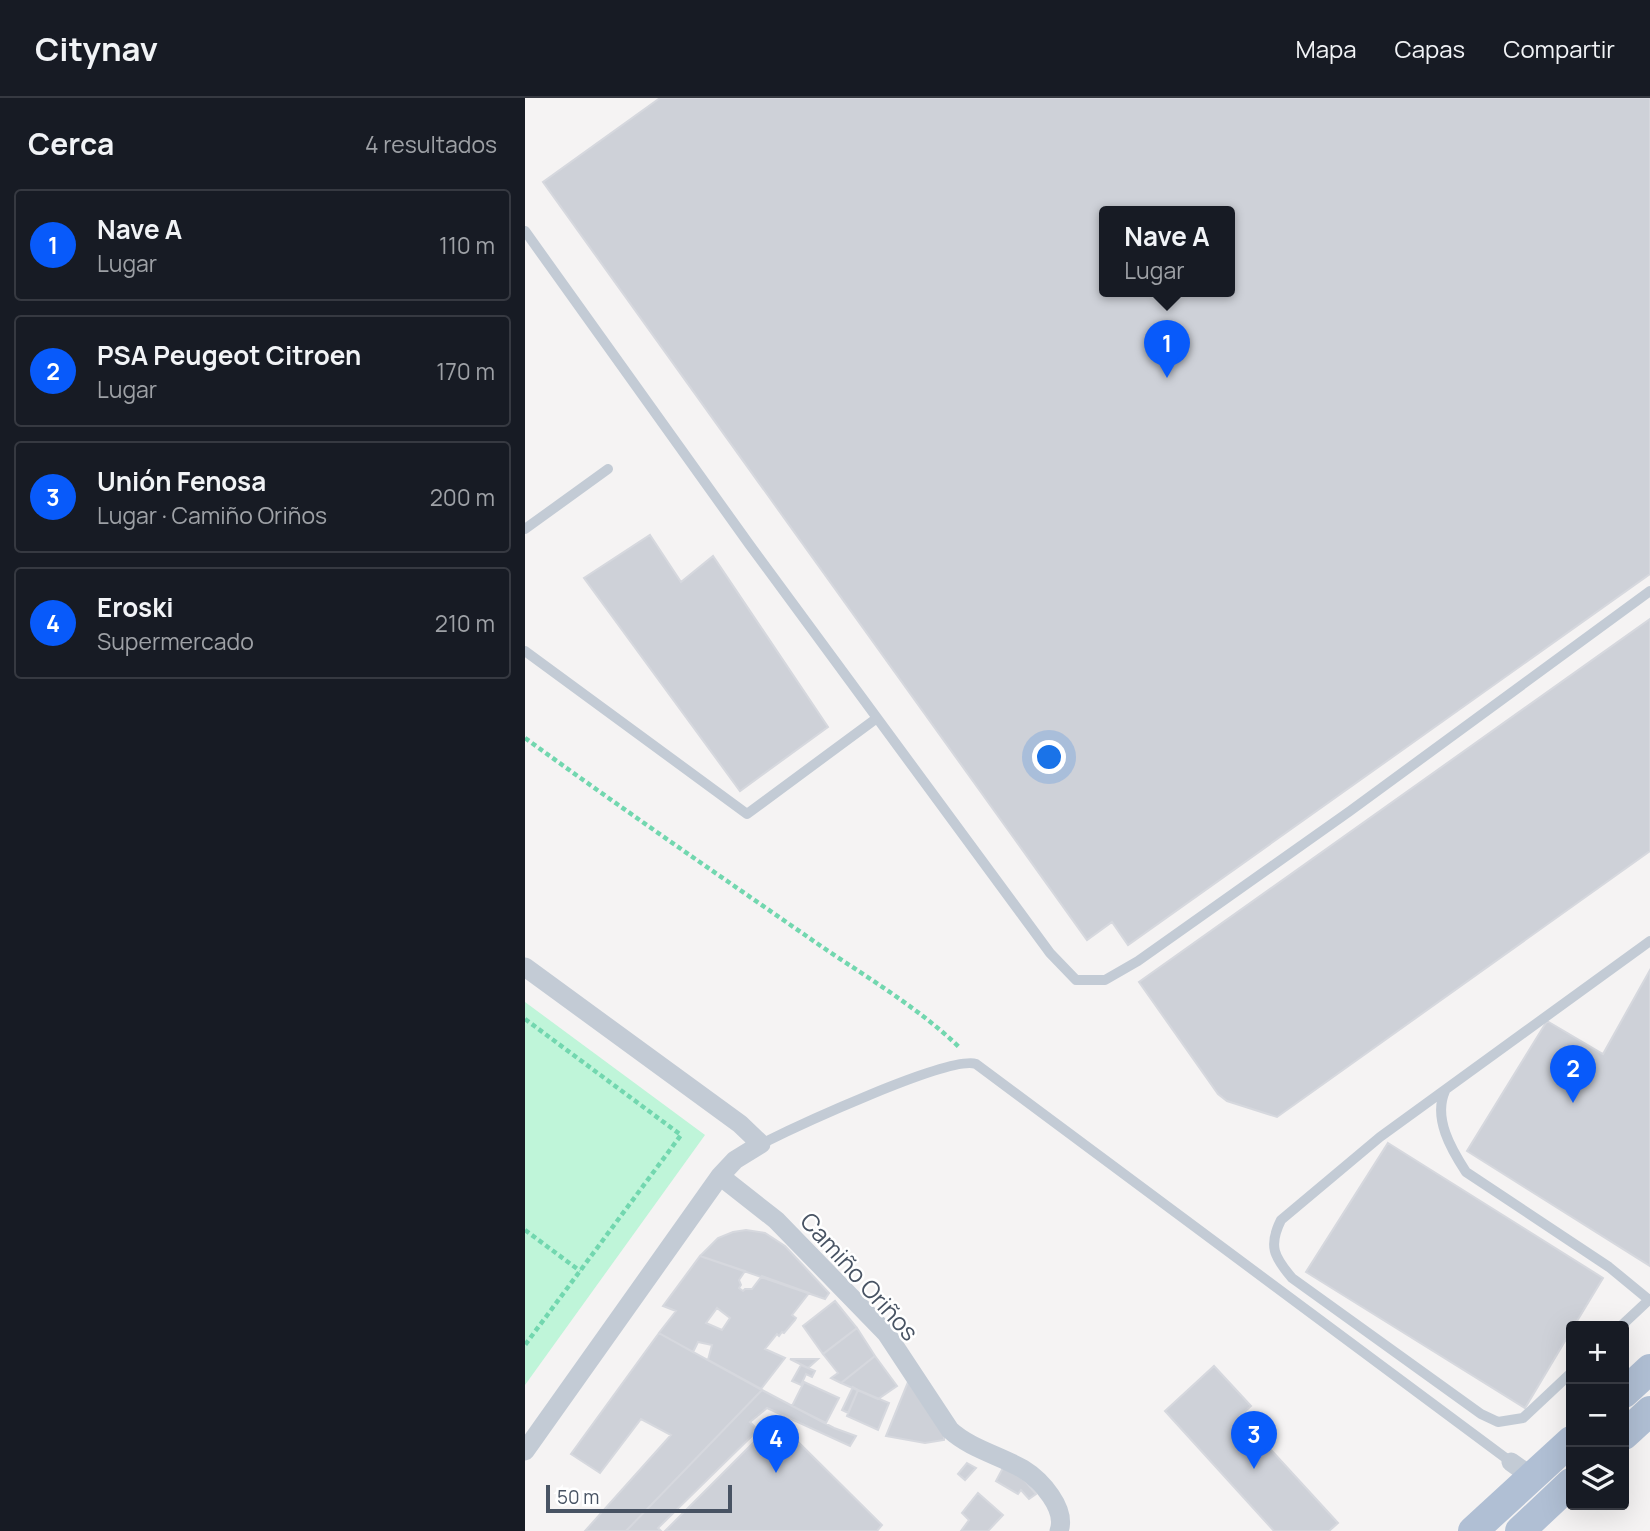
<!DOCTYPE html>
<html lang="es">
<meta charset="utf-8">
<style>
:root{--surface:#171b24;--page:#20242c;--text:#f1f3f6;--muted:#9ea1a6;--line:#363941;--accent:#085afa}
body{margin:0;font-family:Manrope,sans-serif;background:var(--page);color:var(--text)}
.controls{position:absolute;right:21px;bottom:21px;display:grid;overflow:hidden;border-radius:7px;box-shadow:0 7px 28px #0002}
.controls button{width:63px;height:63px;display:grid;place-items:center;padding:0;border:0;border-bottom:2px solid var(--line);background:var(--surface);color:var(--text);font:35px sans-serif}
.scale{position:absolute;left:21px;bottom:18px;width:186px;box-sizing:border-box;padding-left:7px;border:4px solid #485363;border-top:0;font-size:19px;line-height:24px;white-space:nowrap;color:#485363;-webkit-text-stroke:5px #fff;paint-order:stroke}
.you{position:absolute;left:525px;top:660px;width:24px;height:24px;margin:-18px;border:5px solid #fff;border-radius:50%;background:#1a73e8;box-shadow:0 0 0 10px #1a73e833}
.badge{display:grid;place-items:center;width:46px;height:46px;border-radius:50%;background:var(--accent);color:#fff;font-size:23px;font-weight:700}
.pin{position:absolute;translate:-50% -58px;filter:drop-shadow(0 2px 4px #0008)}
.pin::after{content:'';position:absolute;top:37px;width:24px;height:21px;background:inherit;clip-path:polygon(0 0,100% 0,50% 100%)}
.popup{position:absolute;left:574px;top:108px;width:136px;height:91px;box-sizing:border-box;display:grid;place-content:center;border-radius:7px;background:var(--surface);filter:drop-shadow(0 2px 5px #0005);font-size:23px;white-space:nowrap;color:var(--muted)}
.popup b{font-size:26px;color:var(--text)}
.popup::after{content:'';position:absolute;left:50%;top:100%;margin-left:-14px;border:14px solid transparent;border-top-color:var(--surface)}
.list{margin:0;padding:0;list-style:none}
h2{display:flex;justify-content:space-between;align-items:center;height:91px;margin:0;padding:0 28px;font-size:30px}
h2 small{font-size:23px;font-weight:400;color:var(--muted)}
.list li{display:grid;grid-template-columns:46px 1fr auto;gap:21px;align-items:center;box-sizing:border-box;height:112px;margin:0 14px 14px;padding:0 14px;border:2px solid var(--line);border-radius:7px}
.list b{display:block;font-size:26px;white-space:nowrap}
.list p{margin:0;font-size:23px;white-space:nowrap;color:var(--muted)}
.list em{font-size:23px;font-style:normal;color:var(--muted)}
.icon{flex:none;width:38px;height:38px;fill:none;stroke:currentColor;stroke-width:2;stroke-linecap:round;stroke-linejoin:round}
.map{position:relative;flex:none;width:1125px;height:1433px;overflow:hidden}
header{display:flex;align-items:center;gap:42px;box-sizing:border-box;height:98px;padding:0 35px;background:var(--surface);border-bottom:2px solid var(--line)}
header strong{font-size:33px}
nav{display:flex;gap:38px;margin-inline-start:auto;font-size:24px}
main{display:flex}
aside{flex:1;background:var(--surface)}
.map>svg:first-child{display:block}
.green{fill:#bff5d9}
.building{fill:#ced1d8;stroke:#d6d8de;stroke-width:2;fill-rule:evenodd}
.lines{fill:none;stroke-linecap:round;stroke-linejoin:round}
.path{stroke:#72d7af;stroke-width:4.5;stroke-dasharray:5 3.5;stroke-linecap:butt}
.lane{stroke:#c3cbd5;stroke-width:10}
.street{stroke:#c3cbd5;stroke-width:19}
.primary{stroke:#b0bfd4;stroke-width:30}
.labels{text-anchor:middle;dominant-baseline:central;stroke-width:5;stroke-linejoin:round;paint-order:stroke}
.street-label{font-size:24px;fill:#485363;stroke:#fff}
</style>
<header>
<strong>Citynav</strong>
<nav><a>Mapa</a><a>Capas</a><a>Compartir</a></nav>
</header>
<main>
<aside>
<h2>Cerca<small>4 resultados</small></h2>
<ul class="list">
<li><span class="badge">1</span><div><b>Nave A</b><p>Lugar</p></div><em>110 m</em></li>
<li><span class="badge">2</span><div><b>PSA Peugeot Citroen</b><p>Lugar</p></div><em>170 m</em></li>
<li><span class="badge">3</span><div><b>Unión Fenosa</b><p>Lugar · Camiño Oriños</p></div><em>200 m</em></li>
<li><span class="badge">4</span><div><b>Eroski</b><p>Supermercado</p></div><em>210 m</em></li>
</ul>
</aside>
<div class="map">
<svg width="1125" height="1433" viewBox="0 0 1125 1433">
<rect width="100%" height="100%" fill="#f5f3f3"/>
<path class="green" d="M0 904 180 1037 0 1287Z"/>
<path class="building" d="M135 0H1125V476L603 847 587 824 562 842 18 84ZM579 114H705V194H579Z
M125 437 156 484 188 458 303 629 215 693 59 480Z
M1125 521V753L752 1019 702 1003 693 996 614 884Z
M1125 872V1168L942 1053 1022 923 1078 956Z
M863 1045 1078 1180 1049 1228H1046V1233L1000 1310 781 1174Z
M221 1132 240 1135 260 1148 304 1195 300 1201 175 1158 193 1140 208 1134Z
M175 1158 220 1173 214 1182 216 1187 214 1190 218 1193 220 1191H227L237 1178 284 1195 267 1217 271 1220 270 1222 259 1235 257 1234 254 1238 252 1236 240 1251 260 1260 236 1291 183 1262 187 1247 173 1244 168 1254 134 1235 151 1213 138 1208ZM192 1210 205 1220 197 1232 181 1225Z
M310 1203 332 1230 298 1256 278 1228Z
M332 1230 350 1258 316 1285 306 1280 313 1275 298 1256Z
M134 1235 237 1292 101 1433H60L146 1337 116 1321 75 1375 46 1356Z
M350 1258 372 1288 353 1301 316 1285Z
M265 1261H293L283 1270Z
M276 1267 290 1273 287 1279 281 1276 276 1287 267 1283Z
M689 1268 726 1308 715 1318 813 1425 804 1433H749L640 1313Z
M279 1284 314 1300 301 1325 267 1308Z
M383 1284 419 1334V1342L400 1345 361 1338Z
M328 1289 333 1292 323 1315 317 1312Z
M237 1292 309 1330 331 1338 325 1348 242 1310 225 1324 233 1332 133 1430 136 1433H101Z
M333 1292 364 1305 353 1332 322 1318Z
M251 1322 357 1427 352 1433H140Z
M442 1365 451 1370 440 1382 433 1376Z
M480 1366 501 1384 511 1396 504 1401 496 1392 493 1396 471 1383Z
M453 1395 478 1417 463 1433H436L444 1422 437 1415Z"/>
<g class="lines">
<path class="path" d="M0 640C92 707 186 772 280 837 331 873 391 907 435 950
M0 921 156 1037 0 1247
M0 1132 55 1173"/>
<path class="lane" d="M0 133 224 446 525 855 551 882H580L613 863 825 713 1125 493
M0 431 83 371
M0 553 222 716 352 620
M920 993C908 1020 926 1051 941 1074L1084 1169 1124 1202
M236 1046C268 1030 424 957 451 966L986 1364
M1096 1228 1125 1201
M1046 1275 998 1320 973 1324 956 1316 767 1180C749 1159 743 1148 756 1122L855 1039 1125 843"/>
<path class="street" d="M0 869 215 1026 236 1046 210 1062 195 1078 0 1353
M195 1078 251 1122 361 1235 425 1332C446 1351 474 1357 498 1371 516 1382 542 1411 534 1433
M986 1364 1007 1379"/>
<path class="primary" d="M1099 1295 1125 1271
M1099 1337 1125 1313
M948 1433 1046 1343
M995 1433 1046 1385"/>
</g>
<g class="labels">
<g class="street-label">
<text transform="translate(335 1178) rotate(48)">Camiño Oriños</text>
</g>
</g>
</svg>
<div class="controls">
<button>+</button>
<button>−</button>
<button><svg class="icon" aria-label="layers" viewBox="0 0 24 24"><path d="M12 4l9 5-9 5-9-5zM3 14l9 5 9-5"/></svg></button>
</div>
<div class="scale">50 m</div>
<div class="you"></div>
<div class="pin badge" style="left:642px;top:280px">1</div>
<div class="popup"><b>Nave A</b>Lugar</div>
<div class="pin badge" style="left:1048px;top:1005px">2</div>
<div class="pin badge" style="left:729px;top:1371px">3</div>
<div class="pin badge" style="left:251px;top:1375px">4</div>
</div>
</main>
